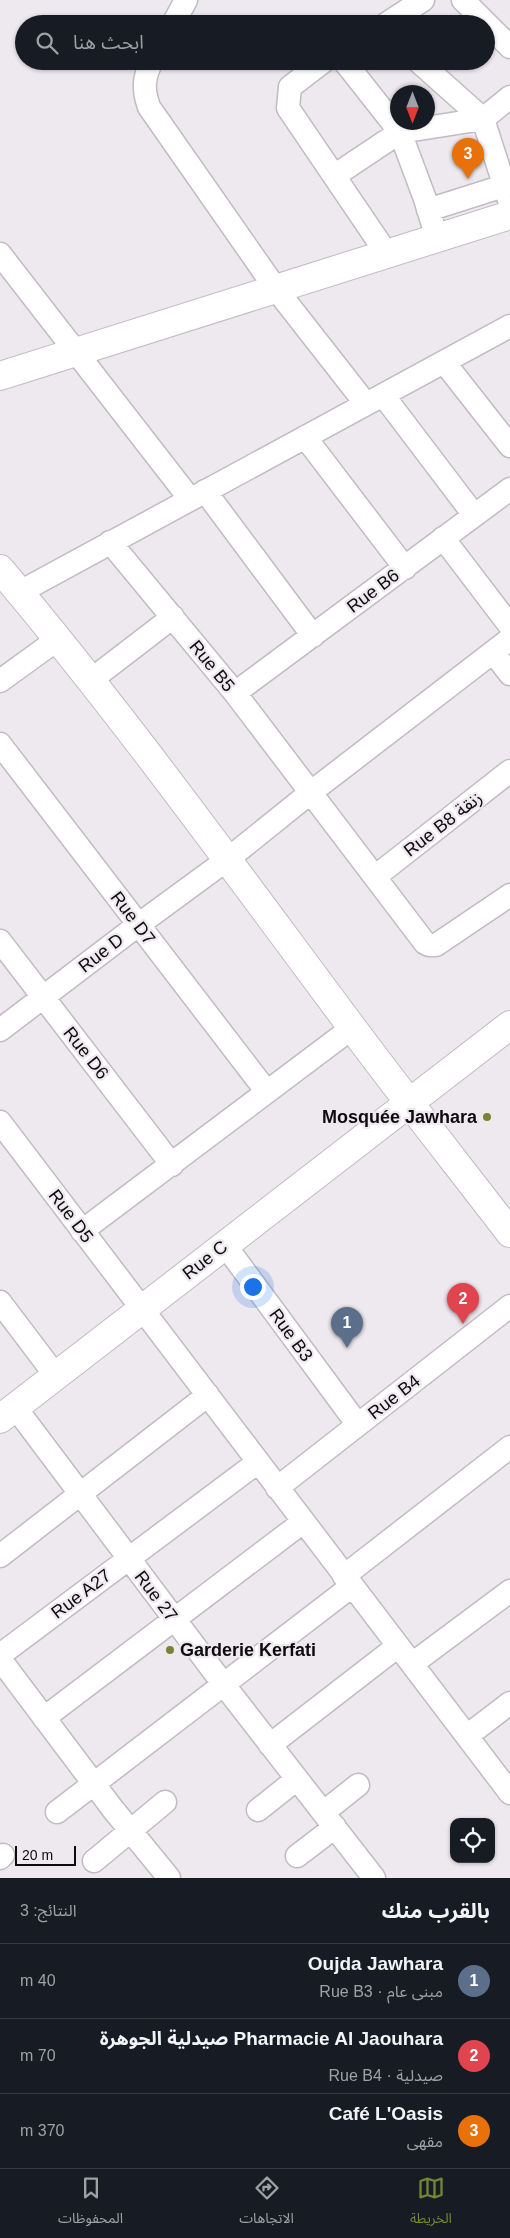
<!DOCTYPE html>
<html lang="ar">
<meta charset="utf-8">
<style>
:root{--surface:#171b24;--page:#20242c;--text:#f1f3f6;--muted:#9ea1a6;--line:#363941;--accent:#758533}
body{margin:0;font-family:Helvetica,"Noto Sans Arabic",sans-serif;background:var(--page);color:var(--text);direction:rtl}
.controls{position:absolute;right:15px;bottom:15px;display:grid;overflow:hidden;border-radius:10px;box-shadow:0 1px 4px #0004}
.controls button{width:45px;height:45px;display:grid;place-items:center;padding:0;border:0;border-bottom:1px solid var(--line);background:var(--surface);color:var(--text);font:25px sans-serif}
.compass{position:absolute;left:390px;top:85px;width:45px;height:45px;border-radius:50%;background:var(--surface);box-shadow:0 1px 4px #0004;rotate:180deg}
.scale{position:absolute;left:15px;bottom:12px;width:61px;box-sizing:border-box;padding-left:5px;border:2px solid #0d0b0d;border-top:0;font-size:14px;line-height:18px;white-space:nowrap;color:#0d0b0d;-webkit-text-stroke:4px #eee8ef;paint-order:stroke}
.you{position:absolute;left:252px;top:1286px;width:18px;height:18px;margin:-12px;border:4px solid #fff;border-radius:50%;background:#1a73e8;box-shadow:0 0 0 8px #1a73e833}
.badge{display:grid;place-items:center;width:32px;height:32px;border-radius:50%;background:var(--accent);color:#fff;font-size:16px;font-weight:700}
.pin{position:absolute;translate:-50% -41px;filter:drop-shadow(0 1px 2px #0008)}
.pin::after{content:'';position:absolute;top:26px;width:18px;height:15px;background:inherit;clip-path:polygon(0 0,100% 0,50% 100%)}
.list{margin:0;padding:0;list-style:none}
h2{display:flex;justify-content:space-between;align-items:center;height:65px;margin:0;padding:0 20px;font-size:21px}
h2 small{font-size:16px;font-weight:400;color:var(--muted)}
.list li{display:grid;grid-template-columns:32px 1fr auto;gap:15px;align-items:center;box-sizing:border-box;height:75px;padding:0 20px;border-top:1px solid var(--line)}
.list b{display:block;font-size:19px;white-space:nowrap}
.list p{margin:0;font-size:16px;white-space:nowrap;color:var(--muted)}
.list em{font-size:16px;font-style:normal;color:var(--muted)}
.icon{flex:none;width:28px;height:28px;fill:none;stroke:currentColor;stroke-width:2;stroke-linecap:round;stroke-linejoin:round}
.map{position:relative;flex:none;width:510px;height:1878px;overflow:hidden;direction:ltr}
.search{position:absolute;background:var(--surface);box-shadow:0 1px 4px #0004;left:15px;right:15px;top:15px;height:55px;display:flex;align-items:center;gap:12px;box-sizing:border-box;padding:0 18px;border-radius:28px;color:var(--muted);font-size:19px}
.sheet{height:290px;background:var(--surface)}
nav{display:flex;justify-content:space-around;align-items:center;box-sizing:border-box;height:70px;border-top:1px solid var(--line);background:var(--surface);font-size:14px;color:var(--muted)}
nav a{display:grid;justify-items:center;gap:2px}
nav .on{color:var(--accent)}
.map>svg:first-child{display:block}
.lines{fill:none;stroke-linecap:round;stroke-linejoin:round}
.minor-casing{stroke:#c1bbc2;stroke-width:25}
.tertiary-casing{stroke:#c1bbc2;stroke-width:30}
.secondary-casing{stroke:#c1bbc2;stroke-width:30}
.minor{stroke:#fff;stroke-width:22}
.tertiary{stroke:#fff;stroke-width:28}
.secondary{stroke:#fff;stroke-width:28}
.poi-dot{fill:#758533;stroke:#eee8ef;stroke-width:2}
.labels{text-anchor:middle;dominant-baseline:central;stroke-width:4.5;stroke-linejoin:round;paint-order:stroke}
.street-label{font-size:18px;fill:#0d0b0d;stroke:#eee8ef}
.poi-label{font-size:18px;font-weight:bold;fill:#0d0b0d;stroke:#eee8ef;text-anchor:end}
</style>
<div class="map">
<svg width="510" height="1878" viewBox="0 0 510 1878">
<rect width="100%" height="100%" fill="#eee8ef"/>
<g class="lines">
<defs>
<path id="minor" d="M463 0 510 47
M173 24 186 0
M386 24 423 0
M152 61C143 78 143 90 149 107L276 289 366 404
M324 61 290 87 288 108 387 254
M344 61 400 132 425 199 437 238
M418 61 483 119 510 203
M334 176 400 132 483 119 510 97
M428 210 510 184
M0 254 190 499
M444 362 510 446
M383 395 474 515
M305 437 405 568
M205 491 313 636
M443 538 510 626
M110 542 235 693 425 943 429 945H436L510 895
M20 592 510 326
M493 652 510 674
M91 680 173 617
M0 681 58 639
M235 693 510 489
M0 744 267 1092
M376 876 510 771
M0 941 172 1165
M0 1030 138 925 228 859 310 793 510 639
M0 1122 510 1793
M82 1231 352 1028
M225 1245 358 1425
M0 1302 56 1376
M15 1407 224 1685 374 1878
M277 1488 510 1306
M0 1556 208 1395
M344 1576 510 1447
M0 1655 258 1462
M0 1659 112 1808 169 1878
M412 1664 510 1591
M44 1718 303 1522
M467 1736 510 1703
M270 1745 398 1646
M258 1810 297 1779
M57 1812 352 1586
M324 1812 358 1785
M297 1856 335 1827
M0 1858 3 1855
M94 1861 165 1802"/>
<path id="tertiary" d="M0 1419 510 1025"/>
<path id="secondary" d="M0 376 510 215
M0 569C124 716 236 872 351 1026 403 1096 457 1164 510 1233"/>
</defs>
<use href="#minor" class="minor-casing"/>
<use href="#tertiary" class="tertiary-casing"/>
<use href="#secondary" class="secondary-casing"/>
<use href="#minor" class="minor"/>
<use href="#tertiary" class="tertiary"/>
<use href="#secondary" class="secondary"/>
</g>
<g class="poi-dot">
<circle cx="487" cy="1117" r="5"/>
<circle cx="170" cy="1650" r="5"/>
</g>
<g class="labels">
<g class="street-label">
<text transform="translate(373 591) rotate(-37)">Rue B6</text>
<text transform="translate(212 666) rotate(51)">Rue B5</text>
<text transform="translate(443 824) rotate(-38)">Rue B8 زنقة</text>
<text transform="translate(133 918) rotate(53)">Rue D7</text>
<text transform="translate(101 953) rotate(-38)">Rue D</text>
<text transform="translate(86 1053) rotate(52)">Rue D6</text>
<text transform="translate(71 1216) rotate(53)">Rue D5</text>
<text transform="translate(205 1260) rotate(-38)">Rue C</text>
<text transform="translate(291 1335) rotate(54)">Rue B3</text>
<text transform="translate(394 1397) rotate(-38)">Rue B4</text>
<text transform="translate(81 1594) rotate(-37)">Rue A27</text>
<text transform="translate(156 1596) rotate(53)">Rue 27</text>
</g>
<g class="poi-label">
<text x="477" y="1117">Mosquée Jawhara</text>
<text x="180" y="1650" text-anchor="start">Garderie Kerfati</text>
</g>
</g>
</svg>
<div class="controls">
<button><svg class="icon" aria-label="locate" viewBox="0 0 24 24"><circle cx="12" cy="12" r="6"/><path d="M12 2v4M12 18v4M2 12h4M18 12h4"/></svg></button>
</div>
<svg class="compass" viewBox="-18 -18 36 36"><path d="M0-13l5 13h-10z" fill="#e53935"/><path d="M0 13l5-13h-10z" fill="#9ea1a6"/></svg>
<div class="scale">20 m</div>
<div class="you"></div>
<div class="pin badge" style="left:347px;top:1348px;background:#5c6f8a">1</div>
<div class="pin badge" style="left:463px;top:1324px;background:#e0444e">2</div>
<div class="pin badge" style="left:468px;top:179px;background:#e8710a">3</div>
<div class="search"><svg class="icon" aria-label="search" viewBox="0 0 24 24"><circle cx="10" cy="10" r="6"/><path d="M15 15l6 6"/></svg>ابحث هنا</div>
</div>
<section class="sheet">
<h2>بالقرب منك<small>النتائج: 3</small></h2>
<ul class="list">
<li><span class="badge" style="background:#5c6f8a">1</span><div><b>Oujda Jawhara</b><p>مبنى عام · Rue B3</p></div><em>40 m</em></li>
<li><span class="badge" style="background:#e0444e">2</span><div><b>Pharmacie Al Jaouhara صيدلية الجوهرة</b><p>صيدلية · Rue B4</p></div><em>70 m</em></li>
<li><span class="badge" style="background:#e8710a">3</span><div><b>Café L'Oasis</b><p>مقهى</p></div><em>370 m</em></li>
</ul>
</section>
<nav>
<a class="on"><svg class="icon" aria-label="map" viewBox="0 0 24 24"><path d="M3 6l6-2 6 2 6-2v14l-6 2-6-2-6 2zM9 4v14M15 6v14"/></svg>الخريطة</a>
<a><svg class="icon" aria-label="directions" viewBox="0 0 24 24"><path d="M12 3l9 9-9 9-9-9zM9 14v-3h6M13 9l2 2-2 2"/></svg>الاتجاهات</a>
<a><svg class="icon" aria-label="saved" viewBox="0 0 24 24"><path d="M7 4h10v16l-5-4-5 4z"/></svg>المحفوظات</a>
</nav>
